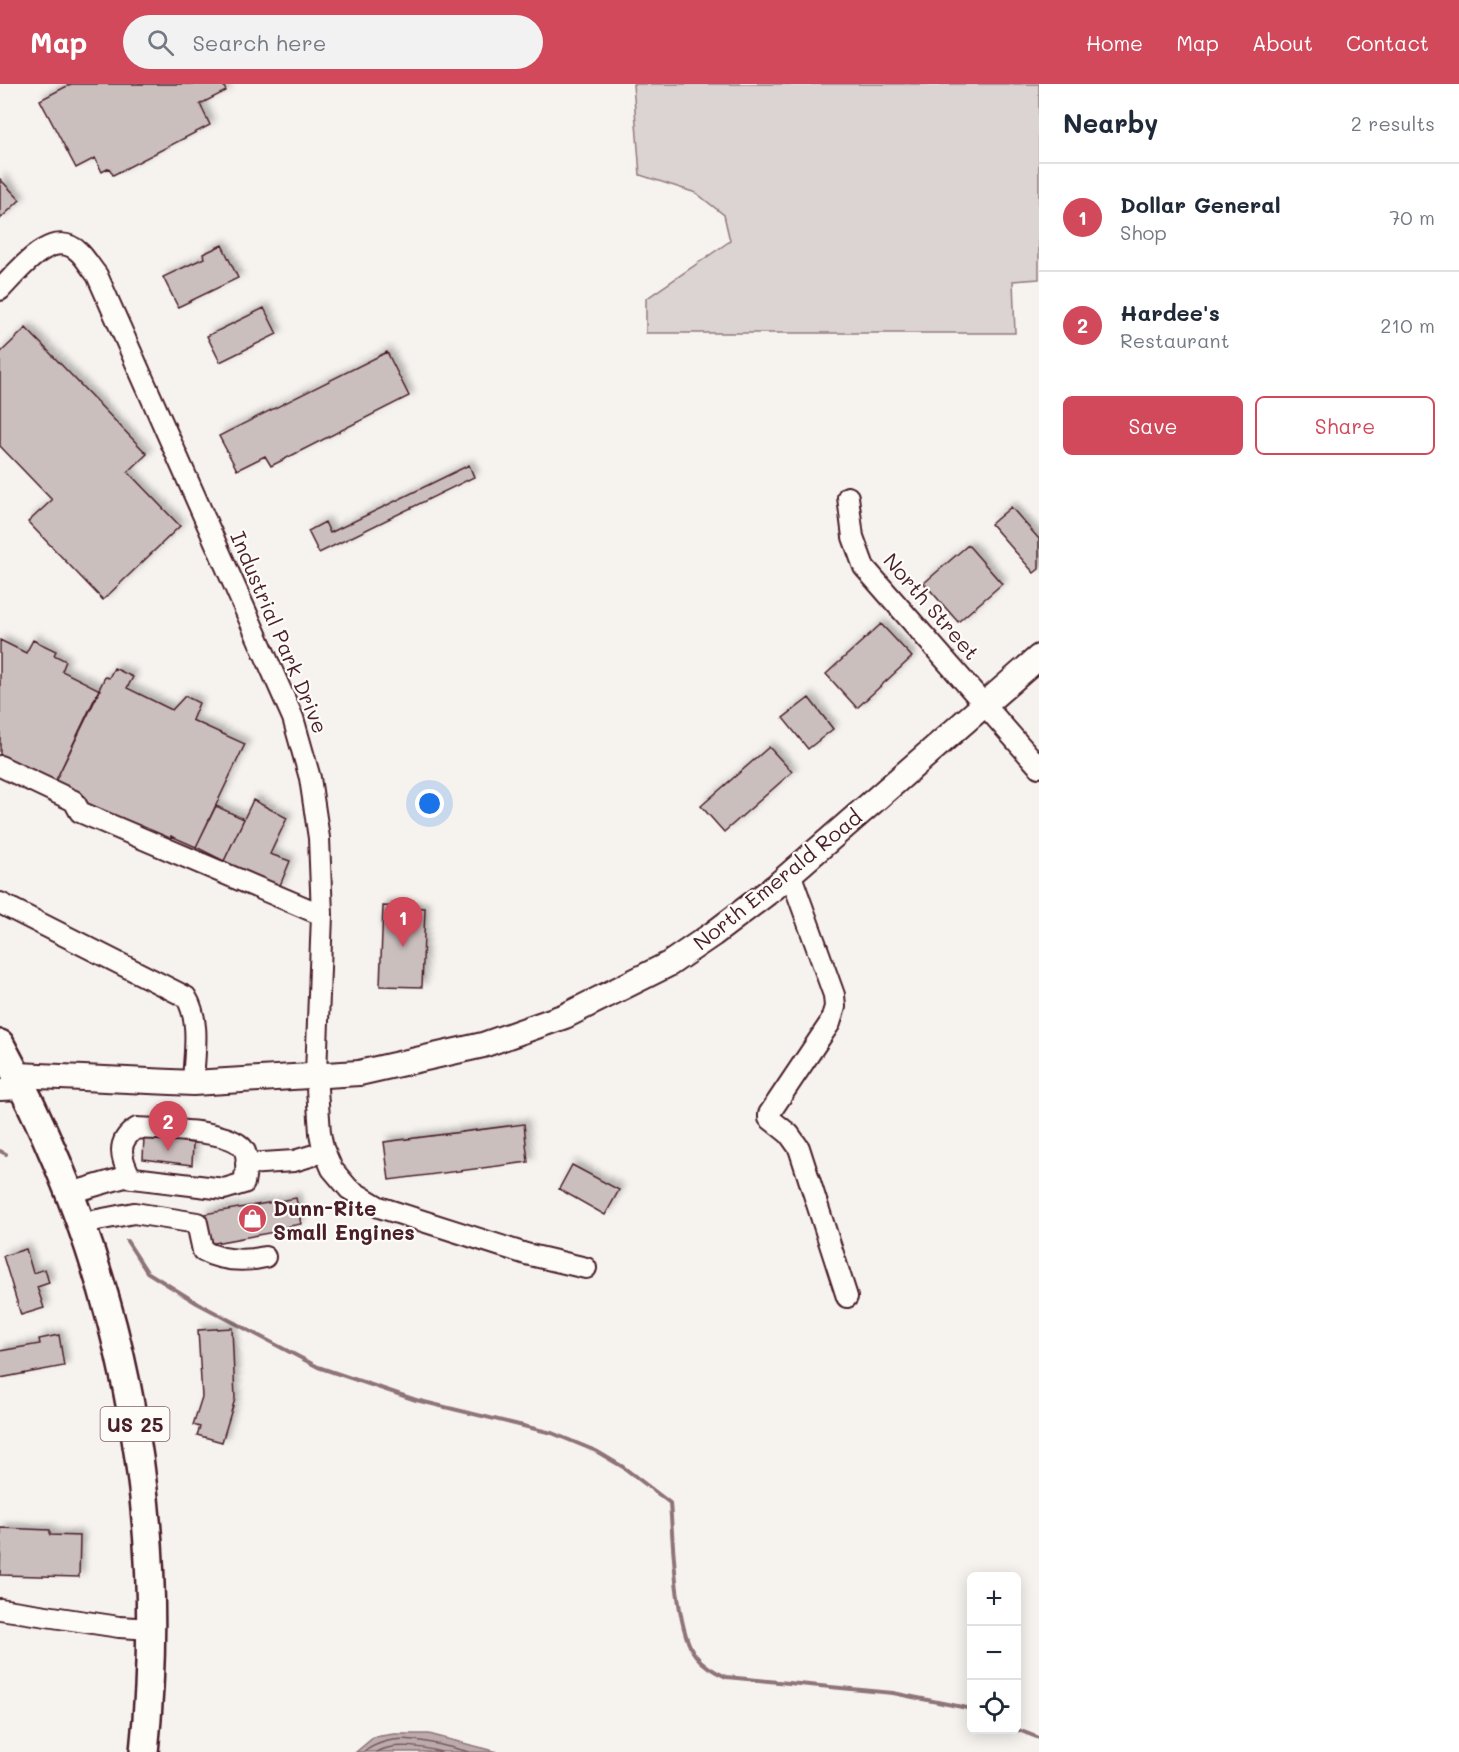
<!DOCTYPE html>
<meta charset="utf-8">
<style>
:root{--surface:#fff;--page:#f2f2f3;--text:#1f2937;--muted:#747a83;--line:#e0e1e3;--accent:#d1495b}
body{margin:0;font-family:Mali,sans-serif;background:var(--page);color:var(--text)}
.controls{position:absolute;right:18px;bottom:18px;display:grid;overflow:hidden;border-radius:9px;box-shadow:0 3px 15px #0003}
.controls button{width:54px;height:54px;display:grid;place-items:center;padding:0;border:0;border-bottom:2px solid var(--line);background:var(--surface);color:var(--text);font:30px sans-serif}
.you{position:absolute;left:430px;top:720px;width:21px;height:21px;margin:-15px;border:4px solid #fff;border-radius:50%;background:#1a73e8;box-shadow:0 0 0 9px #1a73e833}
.badge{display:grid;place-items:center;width:39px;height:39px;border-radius:50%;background:var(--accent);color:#fff;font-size:20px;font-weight:700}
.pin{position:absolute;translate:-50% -50px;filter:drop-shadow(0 2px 3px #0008)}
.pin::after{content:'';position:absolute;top:32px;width:21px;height:18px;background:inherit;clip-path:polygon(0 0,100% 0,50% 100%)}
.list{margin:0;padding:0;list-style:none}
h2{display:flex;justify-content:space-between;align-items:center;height:78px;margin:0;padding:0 24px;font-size:26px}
h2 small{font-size:20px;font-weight:400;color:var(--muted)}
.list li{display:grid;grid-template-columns:39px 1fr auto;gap:18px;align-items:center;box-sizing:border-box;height:108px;padding:0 24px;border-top:2px solid var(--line)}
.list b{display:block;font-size:22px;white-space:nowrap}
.list p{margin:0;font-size:20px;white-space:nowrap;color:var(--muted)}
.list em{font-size:20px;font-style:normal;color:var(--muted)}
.actions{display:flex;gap:12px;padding:18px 24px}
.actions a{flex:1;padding:14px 0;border:2px solid var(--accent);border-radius:9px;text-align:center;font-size:21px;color:var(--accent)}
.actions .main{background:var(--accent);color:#fff}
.icon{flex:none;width:33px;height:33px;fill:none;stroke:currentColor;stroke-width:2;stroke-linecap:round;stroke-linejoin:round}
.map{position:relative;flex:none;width:1039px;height:1668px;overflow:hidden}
header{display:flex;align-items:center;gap:36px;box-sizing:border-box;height:84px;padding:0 30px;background:var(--accent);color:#fff}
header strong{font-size:28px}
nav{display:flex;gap:33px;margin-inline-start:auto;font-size:21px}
.search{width:420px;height:54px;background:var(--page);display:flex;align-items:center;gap:15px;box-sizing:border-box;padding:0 21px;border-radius:33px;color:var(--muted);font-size:22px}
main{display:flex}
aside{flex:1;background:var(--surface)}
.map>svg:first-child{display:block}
.green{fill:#dcd4d2;stroke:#937a7e;stroke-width:1.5}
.water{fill:#bbabac;stroke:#8e7378;stroke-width:1.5}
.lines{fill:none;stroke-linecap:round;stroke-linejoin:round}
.shore{stroke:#77575f;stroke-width:1.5}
.stream{stroke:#8e7378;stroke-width:4}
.building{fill:#cbbfbe;stroke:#4a1f2b;stroke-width:1.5;filter:url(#shadow)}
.minor-casing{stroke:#4a1f2b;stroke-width:24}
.major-casing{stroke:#4a1f2b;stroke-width:28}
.highway-casing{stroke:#4a1f2b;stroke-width:32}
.minor{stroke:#fdfcf7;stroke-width:20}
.major{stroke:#fdfcf7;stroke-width:24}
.highway{stroke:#fdfcf7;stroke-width:27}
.labels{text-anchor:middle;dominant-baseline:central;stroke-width:4.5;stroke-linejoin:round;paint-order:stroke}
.shield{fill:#fdfcf7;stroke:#806168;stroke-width:1.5}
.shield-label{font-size:20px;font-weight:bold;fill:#4a1f2b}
.street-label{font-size:21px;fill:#4a1f2b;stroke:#fdfcf7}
.poi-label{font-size:21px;font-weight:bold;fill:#4a1f2b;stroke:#fdfcf7;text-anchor:start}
</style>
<header>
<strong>Map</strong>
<div class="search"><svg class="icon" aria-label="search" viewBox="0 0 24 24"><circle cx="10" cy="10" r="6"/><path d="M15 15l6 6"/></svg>Search here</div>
<nav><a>Home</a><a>Map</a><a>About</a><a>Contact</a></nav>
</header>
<main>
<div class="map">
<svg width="1039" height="1668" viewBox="0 0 1039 1668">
<defs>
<filter id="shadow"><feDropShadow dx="4.5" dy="-4.5" stdDeviation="3" flood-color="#0004"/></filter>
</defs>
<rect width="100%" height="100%" fill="#f6f3ef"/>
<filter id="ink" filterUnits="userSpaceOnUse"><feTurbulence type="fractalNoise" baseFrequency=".0167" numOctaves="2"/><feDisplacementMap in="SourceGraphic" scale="12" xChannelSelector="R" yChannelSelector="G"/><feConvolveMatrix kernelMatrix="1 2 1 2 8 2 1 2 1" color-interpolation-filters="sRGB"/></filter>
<g filter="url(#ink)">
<path class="green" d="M633 0H1039V195L1013 197 1015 249H646V215L730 157 724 131 696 109 640 91Z"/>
<path class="water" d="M394 1650H429L497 1668H356L374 1653Z"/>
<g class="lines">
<path class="shore" d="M364 1668C396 1644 435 1660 469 1668
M377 1668C394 1658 423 1663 441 1668"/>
<path class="stream" d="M0 1067 6 1070
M127 1157 147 1188 197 1219 318 1283 416 1316 552 1349 596 1367 623 1383 670 1419C673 1453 675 1548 696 1572 704 1582 715 1588 726 1593L893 1609 972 1625
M1016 1645 1039 1654"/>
</g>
<path class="building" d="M71 0H223L226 7 200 20 210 41 113 91 109 84 102 88 95 74 76 84 40 16Z
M0 95 20 116 0 135Z
M222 161 238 194 178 223 163 193 204 174 203 170Z
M264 224 277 250 220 278 207 252Z
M26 244 147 370 128 388 180 442 103 516 28 438 52 416 0 362V269Z
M387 268 409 312 271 382 265 372 237 386 219 352Z
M469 381 474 393 319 469 308 447 325 438 330 449Z
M1011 423 1039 455V485L1034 489 991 440Z
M968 461 1002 500 958 538 924 499Z
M881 540 912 573 857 624 826 590Z
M0 556 26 569 33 556 56 567 54 571 66 577 62 587 100 606 55 698 0 671Z
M114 584 133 593 127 604 172 626 185 612 199 619 192 636 245 660 196 763 171 752 168 757 85 718 55 698 105 593 109 594Z
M809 614 833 645 808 665 783 634Z
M769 663 792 688 724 748 701 722Z
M253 716 287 734 270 770 290 777 279 804 224 777Z
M216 722 244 735 224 777 196 763Z
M383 822 425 824 422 903 380 902Z
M524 1040 528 1078 389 1096 384 1058Z
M144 1053 193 1059 192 1081 143 1075Z
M572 1081 619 1106 605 1131 559 1105Z
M296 1114 301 1140 284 1143 285 1146 209 1160 204 1130Z
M26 1165 33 1189 45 1185 49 1199 37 1203 44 1224 21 1231 3 1172Z
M232 1244 235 1315 222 1358 197 1351 200 1343 193 1341 202 1313 198 1246Z
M59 1251 64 1282 0 1294V1267L40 1260 39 1255Z
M1 1444 50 1446V1451L80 1452 79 1493 0 1491Z"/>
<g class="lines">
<defs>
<path id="minor" d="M0 206C18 188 52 141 80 169 86 175 91 184 97 191L293 634 310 694 319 754 322 831 316 990 320 1049 323 1064 332 1085 349 1105 379 1123 526 1170 586 1184
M848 413 853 453 864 483 1039 683
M0 682 74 717 80 728 322 831
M790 789 834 911 835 923 830 939 769 1030V1034L789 1050 799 1064 847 1213
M0 819 186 913C201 937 194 971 193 999
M0 1006 24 1005
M246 1080 294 1077 324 1068
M70 1109 125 1093 224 1105 244 1099C245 1091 248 1079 246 1071 242 1044 159 1046 137 1044 115 1057 121 1075 131 1094
M82 1139 134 1129 197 1139 203 1167C223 1177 243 1178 265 1173
M0 1525 119 1543 153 1545"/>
<path id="major" d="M17 991 193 999 359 989 483 961 565 932 669 880 713 850 775 803 1039 573"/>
<path id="highway" d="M0 960C120 1180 170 1419 144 1668"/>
</defs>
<use href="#minor" class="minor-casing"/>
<use href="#major" class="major-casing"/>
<use href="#highway" class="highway-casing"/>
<use href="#minor" class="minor"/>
<use href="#major" class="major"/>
<use href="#highway" class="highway"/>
</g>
</g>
<defs>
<symbol id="shop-disc" viewBox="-11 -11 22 22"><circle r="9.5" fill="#d1495b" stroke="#fdfcf7"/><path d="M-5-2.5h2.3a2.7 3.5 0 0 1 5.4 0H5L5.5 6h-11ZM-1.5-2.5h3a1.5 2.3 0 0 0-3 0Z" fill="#fff"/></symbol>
</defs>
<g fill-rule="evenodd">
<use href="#shop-disc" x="236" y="1118" width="33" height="33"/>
</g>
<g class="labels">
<rect class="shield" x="100.5" y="1323" width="69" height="34" rx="4.5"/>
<g class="shield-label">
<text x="135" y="1340">US 25</text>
</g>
<g class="street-label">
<text transform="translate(932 522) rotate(49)">North Street</text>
<text transform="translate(280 548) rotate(67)">Industrial Park Drive</text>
<text transform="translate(777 795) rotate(-39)">North Emerald Road</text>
</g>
<g class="poi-label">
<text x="273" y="1123">Dunn-Rite<tspan x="273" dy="24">Small Engines</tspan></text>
</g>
</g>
</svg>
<div class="controls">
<button>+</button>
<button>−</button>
<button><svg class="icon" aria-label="locate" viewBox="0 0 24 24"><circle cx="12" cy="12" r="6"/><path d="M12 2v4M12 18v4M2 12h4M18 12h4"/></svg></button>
</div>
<div class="you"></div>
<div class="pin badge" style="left:403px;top:863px">1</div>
<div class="pin badge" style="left:168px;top:1067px">2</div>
</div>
<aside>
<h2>Nearby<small>2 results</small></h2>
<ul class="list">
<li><span class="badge">1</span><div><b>Dollar General</b><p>Shop</p></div><em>70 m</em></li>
<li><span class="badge">2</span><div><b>Hardee's</b><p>Restaurant</p></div><em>210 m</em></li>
</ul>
<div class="actions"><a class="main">Save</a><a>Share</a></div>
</aside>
</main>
